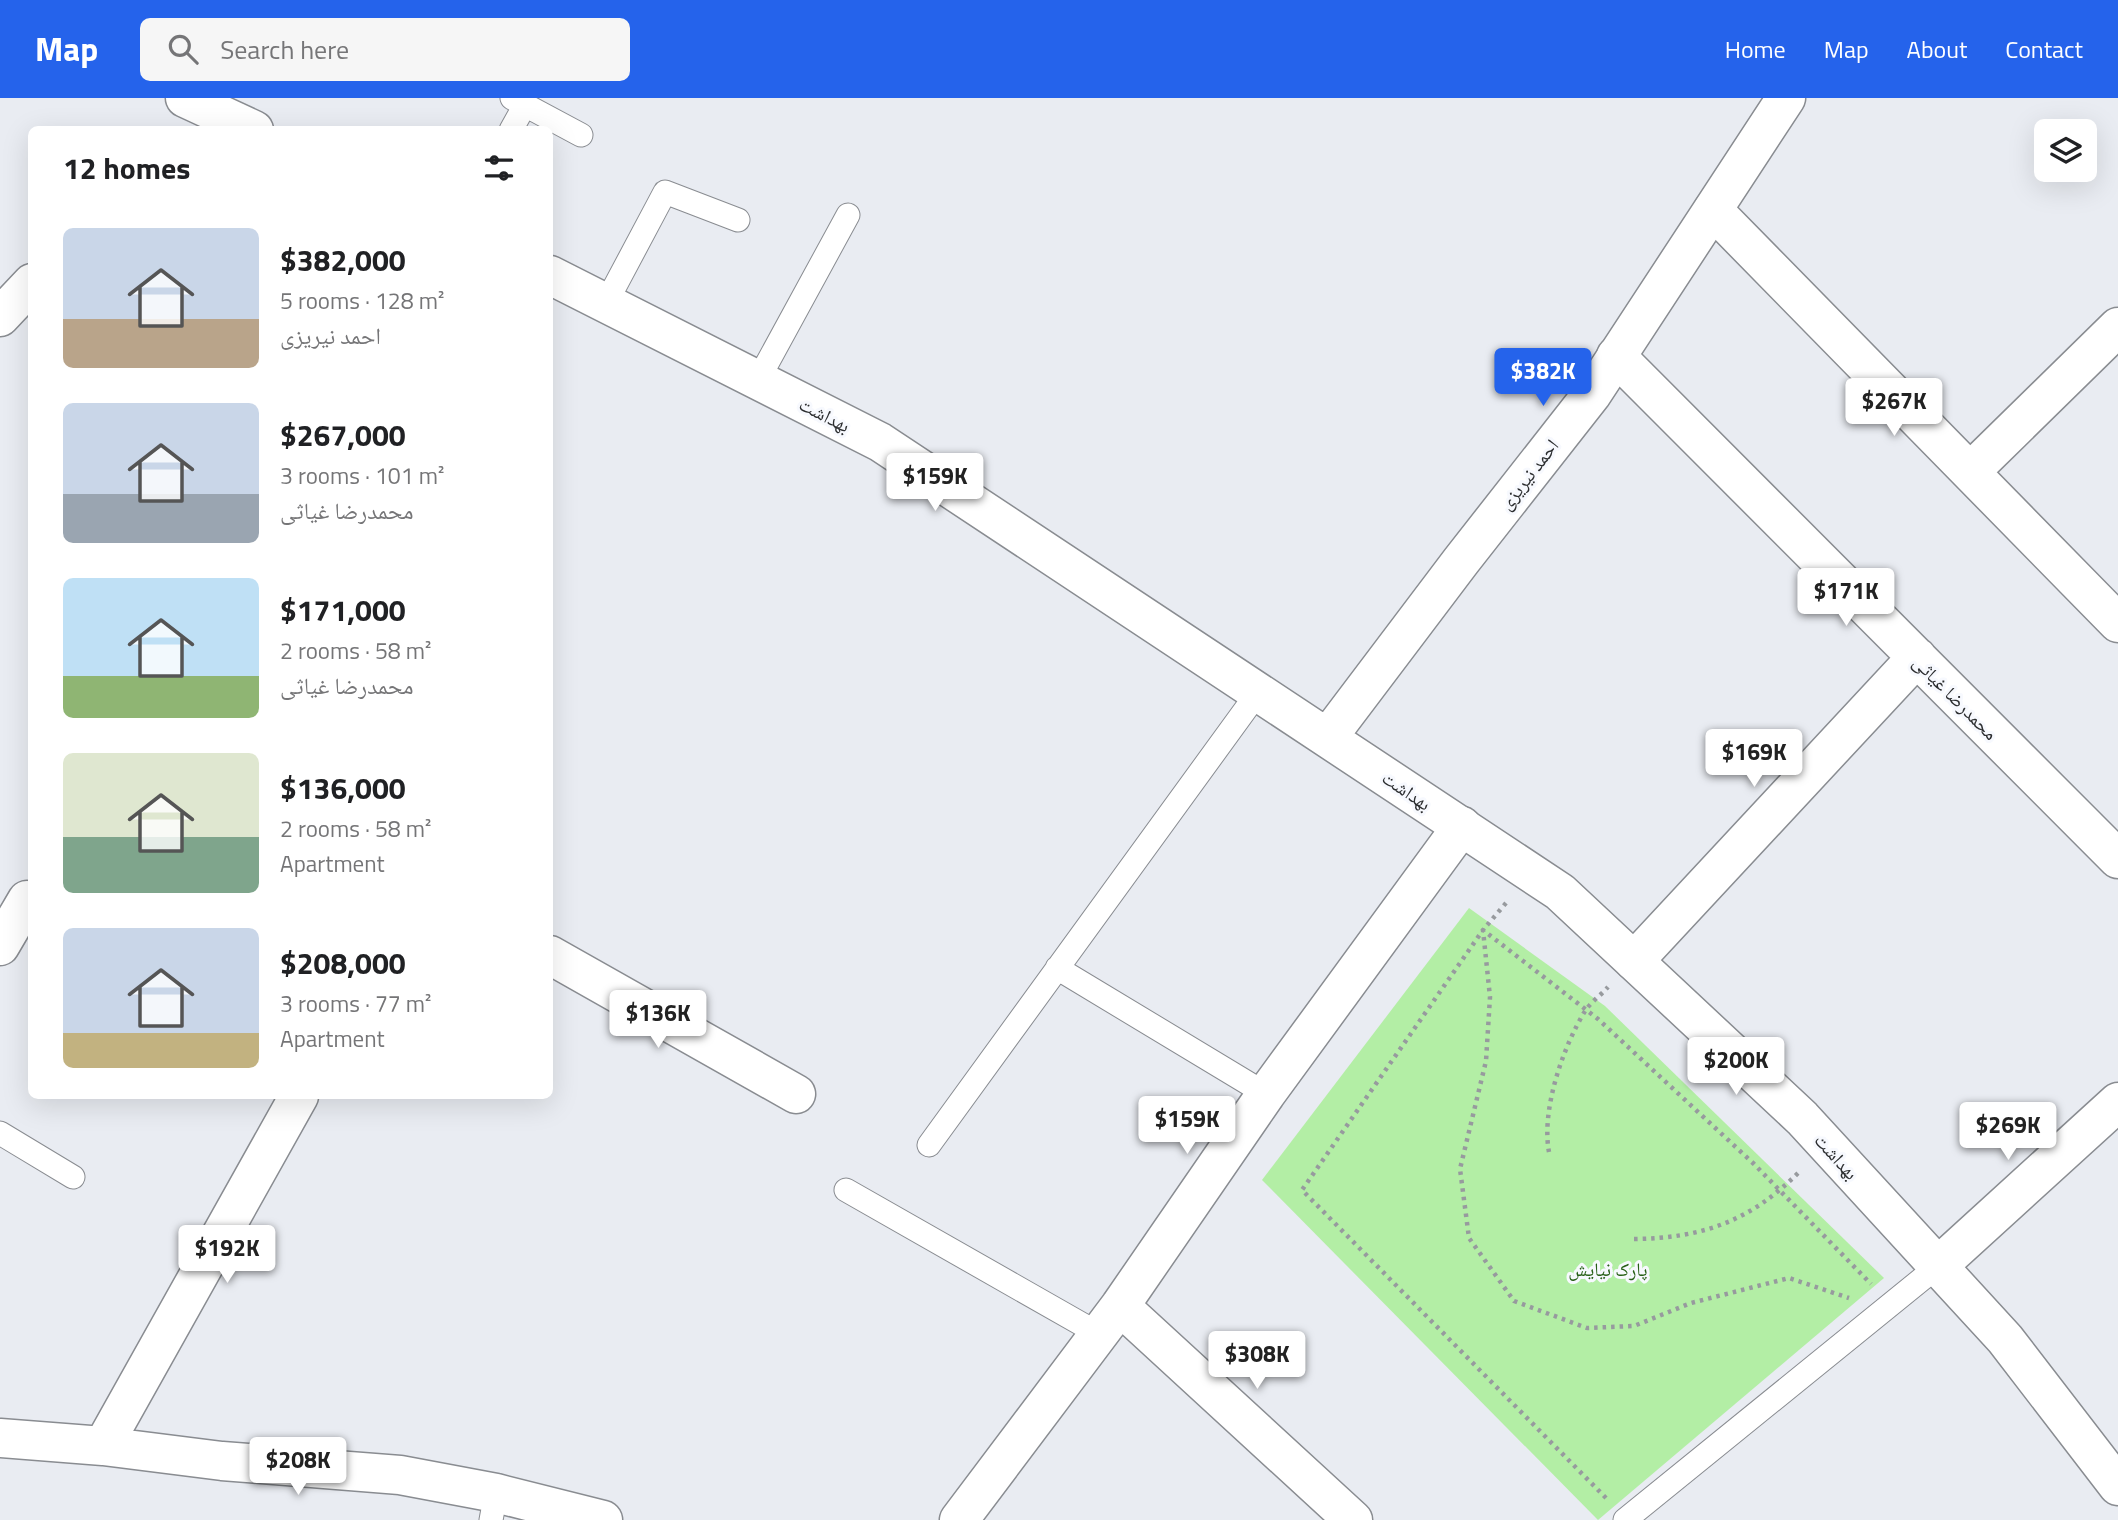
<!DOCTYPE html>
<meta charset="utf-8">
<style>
body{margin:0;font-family:"Titillium Web","Noto Naskh Arabic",sans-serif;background:#f6f6f6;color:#202124;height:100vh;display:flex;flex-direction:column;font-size:26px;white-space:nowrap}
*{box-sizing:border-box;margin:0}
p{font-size:23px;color:#757577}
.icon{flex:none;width:38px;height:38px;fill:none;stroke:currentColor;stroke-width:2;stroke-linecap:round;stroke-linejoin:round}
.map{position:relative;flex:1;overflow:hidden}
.panel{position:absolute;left:28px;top:28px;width:525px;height:973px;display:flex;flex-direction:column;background:#fff;border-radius:10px;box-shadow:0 7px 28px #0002}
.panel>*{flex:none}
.tools{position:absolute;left:2034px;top:21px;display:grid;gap:14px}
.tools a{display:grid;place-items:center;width:63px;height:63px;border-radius:10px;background:#fff;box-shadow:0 7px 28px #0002;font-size:35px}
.price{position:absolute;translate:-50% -60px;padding:0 16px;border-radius:7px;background:#fff;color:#222;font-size:23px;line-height:46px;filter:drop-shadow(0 2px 4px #0008)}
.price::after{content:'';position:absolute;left:50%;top:42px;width:21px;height:16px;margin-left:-10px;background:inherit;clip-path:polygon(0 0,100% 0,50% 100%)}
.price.active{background:#2563eb;color:#fff}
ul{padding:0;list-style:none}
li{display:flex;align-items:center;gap:21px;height:175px;padding:0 35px}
li span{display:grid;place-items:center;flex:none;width:196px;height:140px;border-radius:10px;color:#555}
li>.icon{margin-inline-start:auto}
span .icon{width:84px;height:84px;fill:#fffc;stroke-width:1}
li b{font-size:30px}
h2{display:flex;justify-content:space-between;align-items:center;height:84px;padding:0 35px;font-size:30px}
header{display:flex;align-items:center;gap:42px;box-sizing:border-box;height:98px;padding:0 35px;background:#2563eb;color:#fff}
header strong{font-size:33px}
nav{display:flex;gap:38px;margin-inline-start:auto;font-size:24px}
.search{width:490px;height:63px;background:#f6f6f6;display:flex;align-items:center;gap:18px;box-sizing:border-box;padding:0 24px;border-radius:10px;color:#757577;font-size:26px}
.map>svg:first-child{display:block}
</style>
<header>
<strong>Map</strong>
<div class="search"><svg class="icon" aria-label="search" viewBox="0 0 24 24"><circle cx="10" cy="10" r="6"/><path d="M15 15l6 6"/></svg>Search here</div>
<nav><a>Home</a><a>Map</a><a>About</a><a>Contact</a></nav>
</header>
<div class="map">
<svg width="2118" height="1422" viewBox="0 0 2118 1422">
<rect width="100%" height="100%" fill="#e9ecf2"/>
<path fill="#b3eea5" d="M1469 810 1605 908 1884 1180 1598 1422 1262 1082Z"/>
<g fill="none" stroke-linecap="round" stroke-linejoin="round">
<defs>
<path id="lane" d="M512 0 581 37
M511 32 525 7
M606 205 665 94 738 122
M758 282 848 117
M1057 870 1266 996
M0 1035 73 1079
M929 1047 1259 593
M846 1092 1099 1236
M491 1422 496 1395
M1625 1422 1938 1168"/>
<path id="street" d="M1713 112 2118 525
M1616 258 2118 761
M1970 374 2118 229
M0 848 27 802
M550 857 796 996
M1634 863 1917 559
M1938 1168 2118 1004
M1120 1208 1353 1422
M0 1340 103 1348 222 1363 400 1377 496 1395 603 1422
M103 1348 299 998
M959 1422 1120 1208 1266 996 1462 728"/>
<path id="secondary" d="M185 0 254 32
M550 177 880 344 1560 794 1802 1020 2005 1241 2118 1388
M0 219 32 185
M1328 639 1461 463 1592 296 1786 0"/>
</defs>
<use href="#lane" stroke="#898c91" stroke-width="25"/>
<use href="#street" stroke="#898c91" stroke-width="41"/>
<use href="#secondary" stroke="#898c91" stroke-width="41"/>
<path stroke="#979a9e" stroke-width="4.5" stroke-dasharray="3.5 5" stroke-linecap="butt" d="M1506 805 1483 832 1490 899 1486 963 1460 1071 1469 1140 1514 1203 1587 1230 1634 1228 1691 1205 1789 1180 1849 1200
M1549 1054C1541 1012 1563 949 1585 913 1591 904 1601 897 1608 889
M1634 1141C1703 1140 1751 1123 1800 1073
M1606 1400 1302 1092 1483 832 1598 921 1754 1066 1871 1186"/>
<use href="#lane" stroke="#fff" stroke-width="23"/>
<use href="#street" stroke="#fff" stroke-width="38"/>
<use href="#secondary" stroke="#fff" stroke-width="38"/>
</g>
<g text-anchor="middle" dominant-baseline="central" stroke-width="6" stroke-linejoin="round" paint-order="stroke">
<g font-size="19" fill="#2c2e30" stroke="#f7f9fe">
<text transform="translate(825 316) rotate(27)">بهداشت</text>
<text transform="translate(1528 376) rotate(-52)">احمد نیریزی</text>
<text transform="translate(1956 599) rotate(45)">محمدرضا غیاثی</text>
<text transform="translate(1407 692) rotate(34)">بهداشت</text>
<text transform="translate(1837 1058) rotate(48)">بهداشت</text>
</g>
<g font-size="19" fill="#276016" stroke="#f7f9fe">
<text x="1608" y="1170">پارک نیایش</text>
</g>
</g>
</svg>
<div class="tools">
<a><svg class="icon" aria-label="layers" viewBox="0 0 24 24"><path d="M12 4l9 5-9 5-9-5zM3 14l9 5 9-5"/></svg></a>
</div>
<b class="price active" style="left:1543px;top:310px">$382K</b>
<b class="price" style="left:1894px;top:340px">$267K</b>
<b class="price" style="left:935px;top:415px">$159K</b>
<b class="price" style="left:1846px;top:530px">$171K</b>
<b class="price" style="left:1754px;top:691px">$169K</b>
<b class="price" style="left:658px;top:952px">$136K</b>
<b class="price" style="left:1736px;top:999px">$200K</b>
<b class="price" style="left:1187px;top:1058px">$159K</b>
<b class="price" style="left:2008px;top:1064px">$269K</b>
<b class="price" style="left:227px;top:1187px">$192K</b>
<b class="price" style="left:1257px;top:1293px">$308K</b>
<b class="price" style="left:298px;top:1399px">$208K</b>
<section class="panel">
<h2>12 homes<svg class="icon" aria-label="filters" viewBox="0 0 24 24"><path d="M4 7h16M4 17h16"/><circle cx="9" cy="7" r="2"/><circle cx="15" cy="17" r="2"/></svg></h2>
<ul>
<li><span style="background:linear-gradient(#c9d6e8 65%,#b9a48a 0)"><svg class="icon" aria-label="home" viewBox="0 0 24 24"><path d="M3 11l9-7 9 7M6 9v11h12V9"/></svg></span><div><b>$382,000</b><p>5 rooms · 128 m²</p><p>احمد نیریزی</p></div></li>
<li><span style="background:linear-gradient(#c9d6e8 65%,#9aa5b1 0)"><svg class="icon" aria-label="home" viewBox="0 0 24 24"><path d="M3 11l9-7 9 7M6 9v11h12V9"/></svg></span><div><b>$267,000</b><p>3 rooms · 101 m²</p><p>محمدرضا غیاثی</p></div></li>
<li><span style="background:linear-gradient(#bfe0f5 70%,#8fb573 0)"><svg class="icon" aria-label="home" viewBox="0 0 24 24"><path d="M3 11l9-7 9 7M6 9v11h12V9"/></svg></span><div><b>$171,000</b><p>2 rooms · 58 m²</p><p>محمدرضا غیاثی</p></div></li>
<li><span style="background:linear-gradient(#dfe7d0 60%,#7fa58c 0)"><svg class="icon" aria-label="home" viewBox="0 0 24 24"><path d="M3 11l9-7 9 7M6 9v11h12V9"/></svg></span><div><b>$136,000</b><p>2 rooms · 58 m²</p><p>Apartment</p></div></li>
<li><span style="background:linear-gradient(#c9d6e8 75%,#c2b280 0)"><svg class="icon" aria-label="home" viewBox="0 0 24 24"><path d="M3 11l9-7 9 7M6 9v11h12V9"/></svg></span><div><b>$208,000</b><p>3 rooms · 77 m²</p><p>Apartment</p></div></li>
</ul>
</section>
</div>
